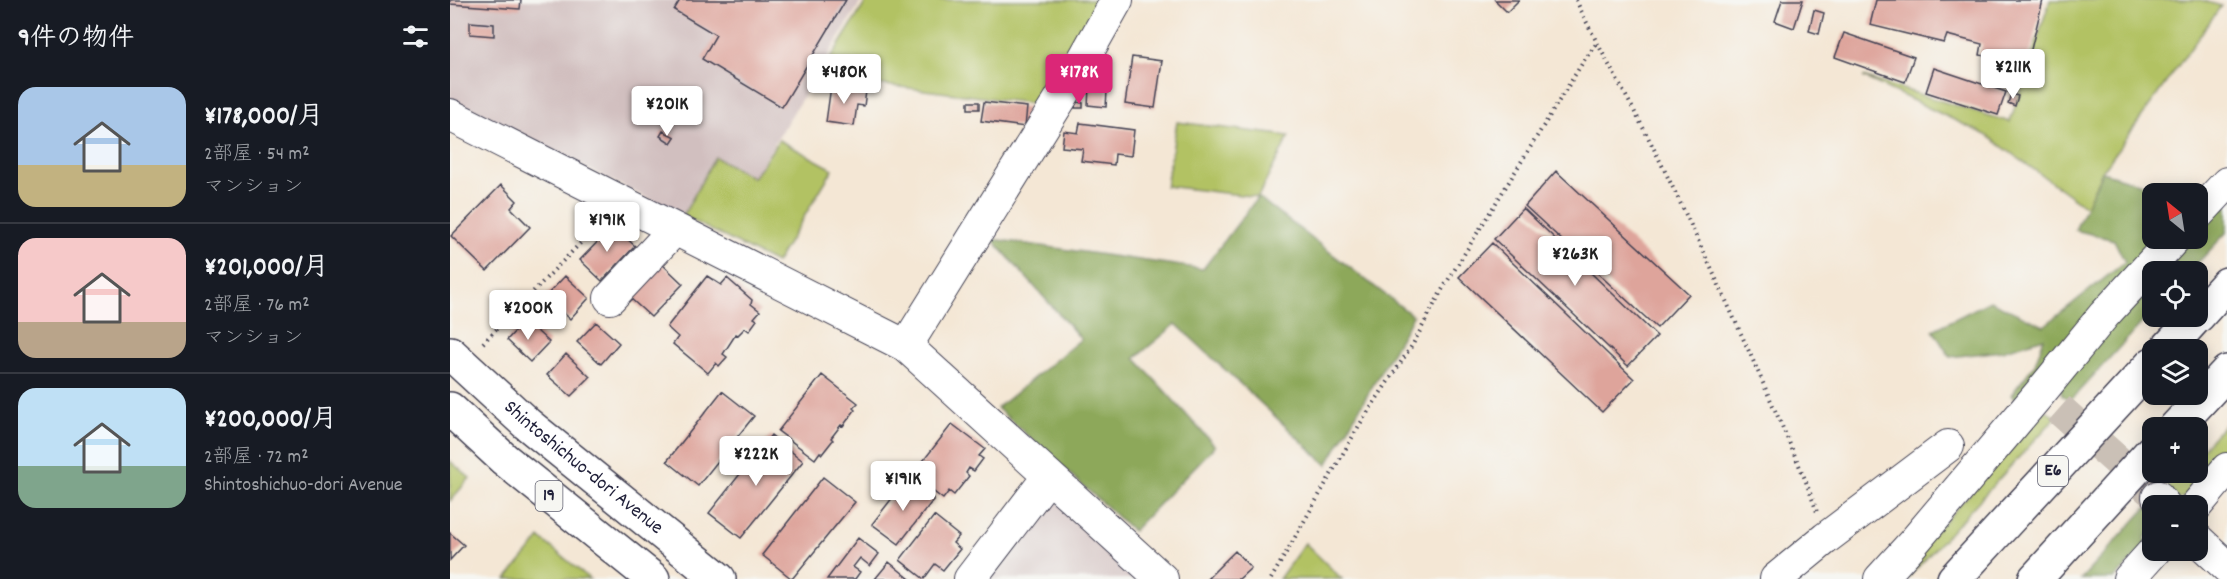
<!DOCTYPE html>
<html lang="ja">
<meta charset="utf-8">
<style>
body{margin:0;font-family:Dekko,"Klee One",sans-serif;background:#242831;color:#f1f3f6;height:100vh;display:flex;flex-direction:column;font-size:22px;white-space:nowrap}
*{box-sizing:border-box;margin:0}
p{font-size:20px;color:#9ea1a6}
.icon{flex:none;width:33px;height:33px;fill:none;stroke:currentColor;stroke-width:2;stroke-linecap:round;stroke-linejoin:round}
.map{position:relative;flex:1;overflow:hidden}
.details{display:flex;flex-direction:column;background:#171b24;width:450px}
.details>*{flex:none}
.needle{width:39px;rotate:330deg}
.tools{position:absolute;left:1692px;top:183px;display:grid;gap:12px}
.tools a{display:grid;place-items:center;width:66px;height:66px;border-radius:12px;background:#171b24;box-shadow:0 3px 15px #0003;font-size:30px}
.price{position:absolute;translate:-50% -51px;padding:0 14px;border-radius:6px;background:#fff;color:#222;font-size:20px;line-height:39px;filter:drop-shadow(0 2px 3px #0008)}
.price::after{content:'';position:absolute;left:50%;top:36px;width:18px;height:14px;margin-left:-9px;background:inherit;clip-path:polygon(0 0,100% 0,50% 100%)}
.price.current{background:#db2777;color:#fff}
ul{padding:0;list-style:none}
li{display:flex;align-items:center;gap:18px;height:150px;padding:0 18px}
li+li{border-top:2px solid #363941}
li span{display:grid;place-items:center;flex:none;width:168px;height:120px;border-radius:18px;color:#555}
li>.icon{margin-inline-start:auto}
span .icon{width:72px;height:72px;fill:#fffc;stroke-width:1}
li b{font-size:26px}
h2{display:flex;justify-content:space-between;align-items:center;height:72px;padding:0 18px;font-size:26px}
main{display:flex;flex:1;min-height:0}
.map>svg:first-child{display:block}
</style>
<main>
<section class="details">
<h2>9件の物件<svg class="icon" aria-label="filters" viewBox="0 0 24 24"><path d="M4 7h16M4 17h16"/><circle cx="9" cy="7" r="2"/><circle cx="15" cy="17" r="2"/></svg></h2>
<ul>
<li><span style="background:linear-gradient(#a9c7e8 65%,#c2b280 0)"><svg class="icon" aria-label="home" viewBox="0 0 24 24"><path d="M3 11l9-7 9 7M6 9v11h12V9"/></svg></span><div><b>¥178,000/月</b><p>2部屋 · 54 m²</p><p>マンション</p></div></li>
<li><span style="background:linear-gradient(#f6c9c9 70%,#b9a48a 0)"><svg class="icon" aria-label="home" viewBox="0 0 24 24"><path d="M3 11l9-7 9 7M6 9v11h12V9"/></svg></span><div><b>¥201,000/月</b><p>2部屋 · 76 m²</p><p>マンション</p></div></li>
<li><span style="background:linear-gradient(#bfe0f5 65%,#7fa58c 0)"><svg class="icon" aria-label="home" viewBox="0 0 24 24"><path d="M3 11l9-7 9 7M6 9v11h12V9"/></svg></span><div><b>¥200,000/月</b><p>2部屋 · 72 m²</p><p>Shintoshichuo-dori Avenue</p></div></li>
</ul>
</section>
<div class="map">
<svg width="1777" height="579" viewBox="0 0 1777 579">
<rect width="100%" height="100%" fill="#f6f6f2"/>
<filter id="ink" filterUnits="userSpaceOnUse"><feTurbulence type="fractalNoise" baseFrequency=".0167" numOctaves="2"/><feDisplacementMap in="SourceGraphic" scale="12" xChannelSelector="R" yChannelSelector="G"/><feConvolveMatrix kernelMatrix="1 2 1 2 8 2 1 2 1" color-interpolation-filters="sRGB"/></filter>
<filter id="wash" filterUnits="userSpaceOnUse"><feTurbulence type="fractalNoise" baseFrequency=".008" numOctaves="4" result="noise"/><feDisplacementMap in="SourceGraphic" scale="24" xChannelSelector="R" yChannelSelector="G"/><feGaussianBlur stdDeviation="1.35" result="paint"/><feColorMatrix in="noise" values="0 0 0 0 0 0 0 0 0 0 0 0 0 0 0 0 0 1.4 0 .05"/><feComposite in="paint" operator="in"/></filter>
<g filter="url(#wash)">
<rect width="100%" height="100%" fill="#f4e7d5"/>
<path fill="#d1bfbf" d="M0 0H412L303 178 233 216 0 100Z
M597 502H613L696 579H537Z"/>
<path fill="#b2c264" stroke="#6a7250" stroke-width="1.5" d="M417 0H656L596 105 369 77Z
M1600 0H1751L1771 6 1652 172 1636 207 1536 135 1413 77 1560 122Z
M727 122 839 136 808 197 716 186Z
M329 140 383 169 326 263 233 216 265 157 303 178Z
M1596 410 1606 417 1457 579H1442Z
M1777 422V452L1738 496 1724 500 1713 491 1730 473 1748 472V454Z
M0 461 20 478 0 501Z
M90 538 140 579H56Z
M855 543 892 579H829Z"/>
<path fill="#8da85a" stroke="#58654a" stroke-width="1.5" d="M1652 172 1692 184 1708 193 1702 194V238L1716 239 1572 406 1561 395 1585 364 1594 338 1552 351 1500 357 1483 330 1540 301 1594 326 1675 262 1664 240 1625 230Z
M1777 195V232L1740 271 1706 272 1736 239 1748 238V226Z
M808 197 963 316 877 465 726 324 685 358 765 446 683 531 547 408 631 339 542 239 753 269Z
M1702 276V312L1620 401 1612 395 1610 387Z
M1697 507 1702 512V531L1695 538 1698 544 1664 579H1631Z"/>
<g id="blocks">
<path fill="#dea49b" d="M0 0H71L70 9 0 4Z
M230 0H396L332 107 252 59 266 35 224 10Z
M1045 0H1069L1057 12Z
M1332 0H1353L1344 28 1325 21Z
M1426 0H1593L1577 66 1530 55 1532 44 1497 35 1494 43 1420 25Z
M1364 10 1374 13 1369 34 1359 31Z
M20 22 44 24V36L20 34Z
M1394 33 1464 57 1455 82 1385 57Z
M682 57 712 61 705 108 675 104Z
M1484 68 1556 92 1548 115 1476 92Z
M381 86 416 91 414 106 407 105 404 126 376 122Z
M639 89 657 91 656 107 638 105Z
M1561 94 1568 96 1565 106 1558 103Z
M518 102H529V109H518Z
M534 102 577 107 575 127 531 121Z
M626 102 633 103V108H625Z
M630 123 684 130 681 156 665 154 664 165 631 161 633 149 612 147 614 131 628 133Z
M213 131 225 137 221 143 210 136Z
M1106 171 1239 294 1207 328 1075 206Z
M51 185 67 201 61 208 80 227 37 271 1 236Z
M1073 208 1207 336 1178 366 1044 239Z
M163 226 185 246 152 281 130 260Z
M1042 243 1184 379 1152 412 1009 277Z
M211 263 233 284 201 317 179 297Z
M115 276 139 298 120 319 96 296Z
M257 276 271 285 277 278 302 300 301 304 310 311 304 318 307 320 299 331 295 328 288 335 286 334 273 354 277 357 269 366 266 363 258 373 223 344 228 337 217 327Z
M75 320 99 342 80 362 57 340Z
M146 322 169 343 151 364 127 342Z
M116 354 140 377 121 396 97 375Z
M372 375 408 403 403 408 405 410 393 426 391 425 381 438 383 440 372 454 370 452 365 459 328 431Z
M272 391 304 416 248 486 217 461Z
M502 424 535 449 529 456 533 459 524 471 519 468 516 473 519 476 504 495 499 491 493 499 462 475Z
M321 435 353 461 291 538 259 513Z
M373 477 405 502 342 579 312 555Z
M457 479 484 499 449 544 422 524Z
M484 516 509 536 503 543 510 549 493 570 485 564 474 579 450 560Z
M0 533 14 545 0 560Z
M408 538 429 554 420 566 410 558 403 567 410 572 405 579H377Z
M785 551 801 568 789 579H757Z
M439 562 460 579H425Z"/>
</g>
</g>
<g filter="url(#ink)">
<use href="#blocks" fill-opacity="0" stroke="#424052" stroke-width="1.5"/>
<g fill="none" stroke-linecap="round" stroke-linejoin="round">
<path stroke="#cac0b6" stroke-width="32" stroke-dasharray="32 16" stroke-linecap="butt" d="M1609 409 1708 497"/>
<defs>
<path id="minor" d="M0 115 456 346 619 85 667 0
M1748 214 1777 183
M160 298 225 229
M456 346 712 579
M1708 497 1715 506
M1746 506 1777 469
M1748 540 1777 567
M520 579 599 476
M1326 579 1376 538 1498 446
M1430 579 1463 543 1590 393 1654 315 1725 238
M1679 579 1705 550"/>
<g id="major">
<path id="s1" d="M0 353 76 423 269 579"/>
<path d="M0 409 54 459 203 579"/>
</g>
<path id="highway" d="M1748 316 1777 284
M1716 350 1747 316
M1725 428 1777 372
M1504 579 1702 364
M1585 579 1702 451"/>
</defs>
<use href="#minor" stroke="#424052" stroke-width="34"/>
<use href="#major" stroke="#424052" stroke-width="36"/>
<use href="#highway" stroke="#424052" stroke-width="36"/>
<path stroke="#424052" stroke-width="4" stroke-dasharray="1.5 4.5" stroke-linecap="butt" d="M1126 0C1151 54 1182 104 1208 157 1260 263 1308 370 1355 479L1367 512
M33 343 151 222
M821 579 910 424 963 344 992 290 1133 62 1146 44"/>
<use href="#minor" stroke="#fff" stroke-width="32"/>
<use href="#major" stroke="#fff" stroke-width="33"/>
<use href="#highway" stroke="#fff" stroke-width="33"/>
</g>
</g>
<g text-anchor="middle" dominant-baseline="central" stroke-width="4.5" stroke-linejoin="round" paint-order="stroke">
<g fill="#f6f6f2" stroke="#626272" stroke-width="1.5">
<rect x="1588" y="456" width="30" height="30" rx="4.5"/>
<rect x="85.5" y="481" width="27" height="30" rx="4.5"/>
</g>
<g font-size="18" font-weight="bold" fill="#22223b">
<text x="1603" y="471">E6</text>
<text x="99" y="496">19</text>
</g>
<g font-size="20" fill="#22223b" stroke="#f6f6f2">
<text stroke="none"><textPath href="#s1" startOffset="176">Shintoshichuo-dori Avenue</textPath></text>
</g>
</g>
</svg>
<div class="tools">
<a><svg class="needle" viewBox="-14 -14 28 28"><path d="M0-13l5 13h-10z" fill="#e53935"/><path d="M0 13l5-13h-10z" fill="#9ea1a6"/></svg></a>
<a><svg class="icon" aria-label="locate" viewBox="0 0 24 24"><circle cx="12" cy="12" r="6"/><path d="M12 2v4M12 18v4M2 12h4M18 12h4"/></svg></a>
<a><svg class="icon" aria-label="layers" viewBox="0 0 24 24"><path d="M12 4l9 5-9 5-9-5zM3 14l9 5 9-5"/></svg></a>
<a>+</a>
<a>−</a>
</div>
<b class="price" style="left:1563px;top:100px">¥211K</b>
<b class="price" style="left:394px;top:105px">¥480K</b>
<b class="price current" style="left:629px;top:105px">¥178K</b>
<b class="price" style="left:217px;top:137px">¥201K</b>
<b class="price" style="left:157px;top:253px">¥191K</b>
<b class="price" style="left:1125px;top:287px">¥263K</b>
<b class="price" style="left:78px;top:341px">¥200K</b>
<b class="price" style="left:306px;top:487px">¥222K</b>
<b class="price" style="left:453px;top:512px">¥191K</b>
</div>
</main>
